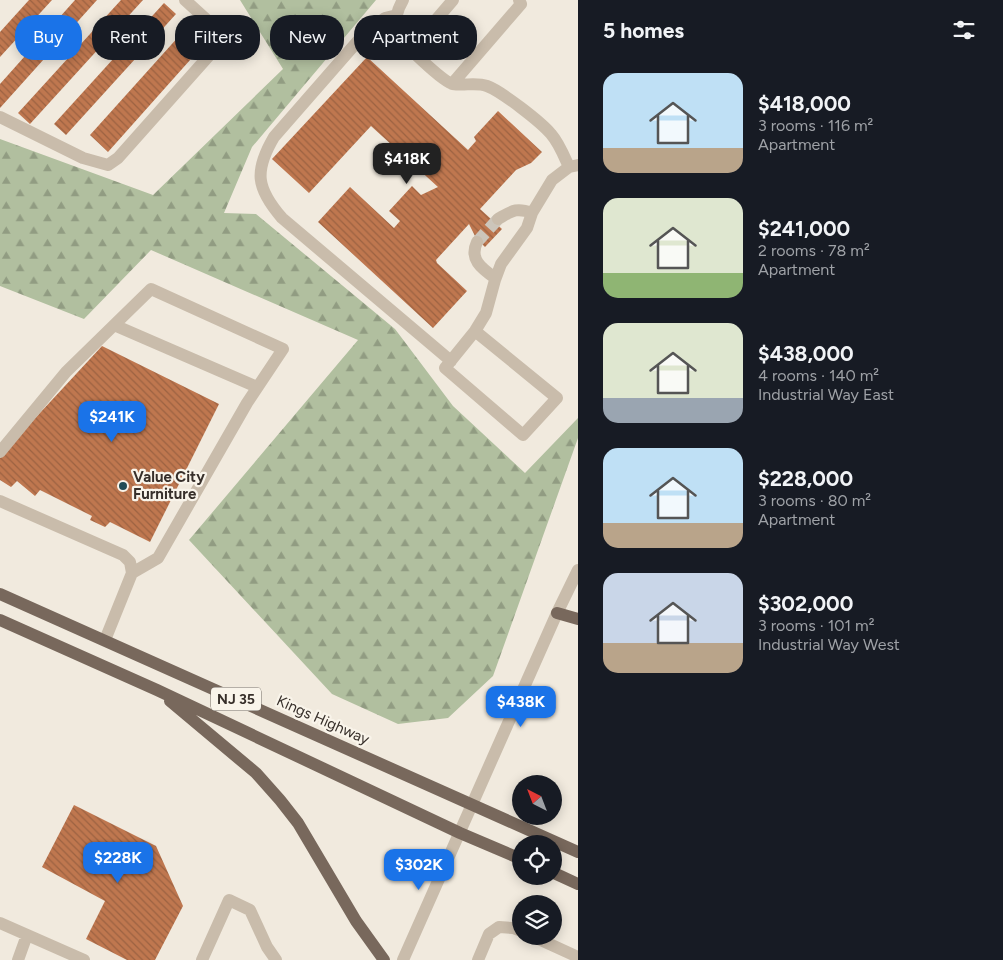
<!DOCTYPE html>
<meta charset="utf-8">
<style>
body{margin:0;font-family:Figtree,sans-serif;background:#242831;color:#f1f3f6;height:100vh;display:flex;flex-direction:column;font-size:19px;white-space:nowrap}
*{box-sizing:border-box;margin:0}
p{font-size:16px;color:#9ea1a6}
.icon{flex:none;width:28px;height:28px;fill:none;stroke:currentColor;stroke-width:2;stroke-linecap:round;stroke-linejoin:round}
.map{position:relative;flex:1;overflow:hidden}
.drawer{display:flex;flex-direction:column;background:#171b24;width:425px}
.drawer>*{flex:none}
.top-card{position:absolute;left:15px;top:15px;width:475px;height:45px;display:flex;gap:10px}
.needle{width:32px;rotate:318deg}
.fabs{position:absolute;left:512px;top:775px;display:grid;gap:10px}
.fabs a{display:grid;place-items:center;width:50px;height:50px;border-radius:50%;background:#171b24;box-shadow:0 2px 12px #0003;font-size:25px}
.price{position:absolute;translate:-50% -42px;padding:0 11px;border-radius:10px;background:#1a73e8;color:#fff;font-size:16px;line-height:32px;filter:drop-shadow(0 1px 2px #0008)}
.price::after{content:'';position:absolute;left:50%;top:30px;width:15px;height:11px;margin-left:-8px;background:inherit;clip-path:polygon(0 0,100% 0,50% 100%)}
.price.active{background:#222;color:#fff}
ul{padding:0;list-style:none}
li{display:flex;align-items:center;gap:15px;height:125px;padding:0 25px}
li span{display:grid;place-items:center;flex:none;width:140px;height:100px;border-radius:15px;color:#555}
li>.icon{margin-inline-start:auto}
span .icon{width:60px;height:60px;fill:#fffc;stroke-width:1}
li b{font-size:21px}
h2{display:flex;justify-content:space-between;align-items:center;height:60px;padding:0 25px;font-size:21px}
.chip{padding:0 18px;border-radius:20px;background:#171b24;box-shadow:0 2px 12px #0003;font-size:18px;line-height:45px}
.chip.active{background:#1a73e8;color:#fff}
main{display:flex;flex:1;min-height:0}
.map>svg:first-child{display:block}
</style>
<main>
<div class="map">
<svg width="578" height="960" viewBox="0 0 578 960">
<defs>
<pattern id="forest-firs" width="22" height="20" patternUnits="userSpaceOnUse" patternTransform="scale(1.25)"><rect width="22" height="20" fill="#b1bf9f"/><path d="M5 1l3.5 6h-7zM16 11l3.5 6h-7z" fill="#919c82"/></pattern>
<pattern id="building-back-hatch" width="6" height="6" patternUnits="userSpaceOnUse" patternTransform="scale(1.25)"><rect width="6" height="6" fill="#bf774f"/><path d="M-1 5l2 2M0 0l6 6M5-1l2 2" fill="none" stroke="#9c6242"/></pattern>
</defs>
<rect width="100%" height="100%" fill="#f1eade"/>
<path fill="url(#forest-firs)" d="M240 0H376L252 147 224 213 256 214 395 329 453 406 525 473 578 418V438L493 676 448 718 398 724 332 694 189 540 358 340 151 250 84 319 0 286V139L153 195 283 69Z"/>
<path fill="url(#building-back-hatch)" d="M29 0H52L0 57V32Z
M75 0H97L0 108V84Z
M121 0H143L30 124 18 113Z
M164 3 176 14 66 135 54 124Z
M189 25 207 41 108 152 90 135Z
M367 57 468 150 476 141 474 137 498 111 542 152 531 163 516 170 480 209 502 229 485 247 476 238 469 224 436 260 437 263 467 291 433 328 318 222 350 187 394 228 400 221 389 211 412 186 421 195 438 187 371 126 309 193 272 159Z
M102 346 219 404 150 542 110 522 105 527 90 520 92 516 40 490 35 496 17 481 11 487 0 480V456Z
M74 805 156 846 183 906 155 960H127L86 939 105 901 42 867Z"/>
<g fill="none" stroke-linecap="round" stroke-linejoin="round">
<path stroke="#ccc5ba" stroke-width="12" stroke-dasharray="12 6" stroke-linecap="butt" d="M477 242 498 219"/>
<path stroke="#c9bcab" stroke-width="12" d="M403 0C398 8 393 23 397 33 401 42 443 82 453 84 464 86 476 82 487 86 501 91 541 122 551 134 559 143 564 156 569 167
M397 15 385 18 364 34 274 137C254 171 256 188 282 218L451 361
M411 49 453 0
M452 84 521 4 519 0
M0 117 83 158 108 165 118 158 214 50 219 31 185 0
M498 219C512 211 516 207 532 213
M477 242C469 259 481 268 495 278
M114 325 257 387
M475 331 557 398 523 435 445 368 475 331 486 313 495 280 501 264 527 228 532 213 552 180 569 167 578 165
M0 452 66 372 151 289 283 349 247 403 158 558 132 573
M0 501 123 555 130 562 132 573 105 640
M0 923 84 960
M532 936 578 957
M18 960 27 935
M202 960 229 900 250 910 267 947 276 960
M403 960 557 613 578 570
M478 960 489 934 499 927 513 928 521 931"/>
<path stroke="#78685c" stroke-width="12" d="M0 594 578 852
M557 613 578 619
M0 620 157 690 460 833 521 859
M170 701 256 773 280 800 298 823 356 921 384 960
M554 873 578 884"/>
</g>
<circle fill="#214c56" stroke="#f9f4ea" stroke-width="2" cx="123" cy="486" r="5"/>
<g text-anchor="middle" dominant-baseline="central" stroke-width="4.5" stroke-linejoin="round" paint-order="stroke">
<rect fill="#f9f4ea" stroke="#716a64" stroke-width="1" x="211" y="687.5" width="50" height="23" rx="4"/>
<g font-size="14" font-weight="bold" fill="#372f2a">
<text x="236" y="699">NJ 35</text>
</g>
<g font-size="15" font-weight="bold" fill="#372f2a" stroke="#f9f4ea" text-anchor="start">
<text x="133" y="477">Value City<tspan x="133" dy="17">Furniture</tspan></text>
</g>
<g font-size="15" fill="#372f2a" stroke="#f9f4ea">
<text transform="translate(323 720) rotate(24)">Kings Highway</text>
</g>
</g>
</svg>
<div class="fabs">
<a><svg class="needle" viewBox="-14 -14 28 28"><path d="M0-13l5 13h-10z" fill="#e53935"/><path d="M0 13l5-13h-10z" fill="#9ea1a6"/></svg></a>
<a><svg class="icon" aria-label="locate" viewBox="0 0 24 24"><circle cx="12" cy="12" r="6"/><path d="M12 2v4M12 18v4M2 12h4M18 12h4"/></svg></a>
<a><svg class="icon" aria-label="layers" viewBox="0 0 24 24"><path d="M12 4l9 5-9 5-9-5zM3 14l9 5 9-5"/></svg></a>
</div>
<b class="price active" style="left:407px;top:185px">$418K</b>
<b class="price" style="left:112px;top:443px">$241K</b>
<b class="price" style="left:521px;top:728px">$438K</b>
<b class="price" style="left:118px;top:884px">$228K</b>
<b class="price" style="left:419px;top:891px">$302K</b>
<div class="top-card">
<a class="chip active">Buy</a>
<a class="chip">Rent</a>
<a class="chip">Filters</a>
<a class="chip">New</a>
<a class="chip">Apartment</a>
</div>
</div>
<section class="drawer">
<h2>5 homes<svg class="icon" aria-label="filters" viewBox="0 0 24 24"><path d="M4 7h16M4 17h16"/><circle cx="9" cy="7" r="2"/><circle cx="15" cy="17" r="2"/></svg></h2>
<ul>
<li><span style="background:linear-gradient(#bfe0f5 75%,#b9a48a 0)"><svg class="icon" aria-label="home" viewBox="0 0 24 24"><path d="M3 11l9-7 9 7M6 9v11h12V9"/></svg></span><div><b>$418,000</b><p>3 rooms · 116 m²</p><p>Apartment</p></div></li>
<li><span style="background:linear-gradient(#dfe7d0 75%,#8fb573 0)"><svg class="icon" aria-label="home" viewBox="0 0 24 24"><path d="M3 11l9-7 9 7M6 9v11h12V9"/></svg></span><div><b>$241,000</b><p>2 rooms · 78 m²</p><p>Apartment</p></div></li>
<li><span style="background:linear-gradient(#dfe7d0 75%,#9aa5b1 0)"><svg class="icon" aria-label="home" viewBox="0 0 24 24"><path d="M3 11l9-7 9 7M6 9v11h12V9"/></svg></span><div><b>$438,000</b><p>4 rooms · 140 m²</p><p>Industrial Way East</p></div></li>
<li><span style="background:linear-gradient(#bfe0f5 75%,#b9a48a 0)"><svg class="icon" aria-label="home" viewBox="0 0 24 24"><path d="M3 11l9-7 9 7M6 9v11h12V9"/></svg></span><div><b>$228,000</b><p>3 rooms · 80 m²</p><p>Apartment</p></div></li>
<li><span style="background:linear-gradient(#c9d6e8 70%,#b9a48a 0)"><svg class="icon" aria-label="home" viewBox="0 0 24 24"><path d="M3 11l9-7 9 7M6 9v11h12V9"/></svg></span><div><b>$302,000</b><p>3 rooms · 101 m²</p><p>Industrial Way West</p></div></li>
</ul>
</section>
</main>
